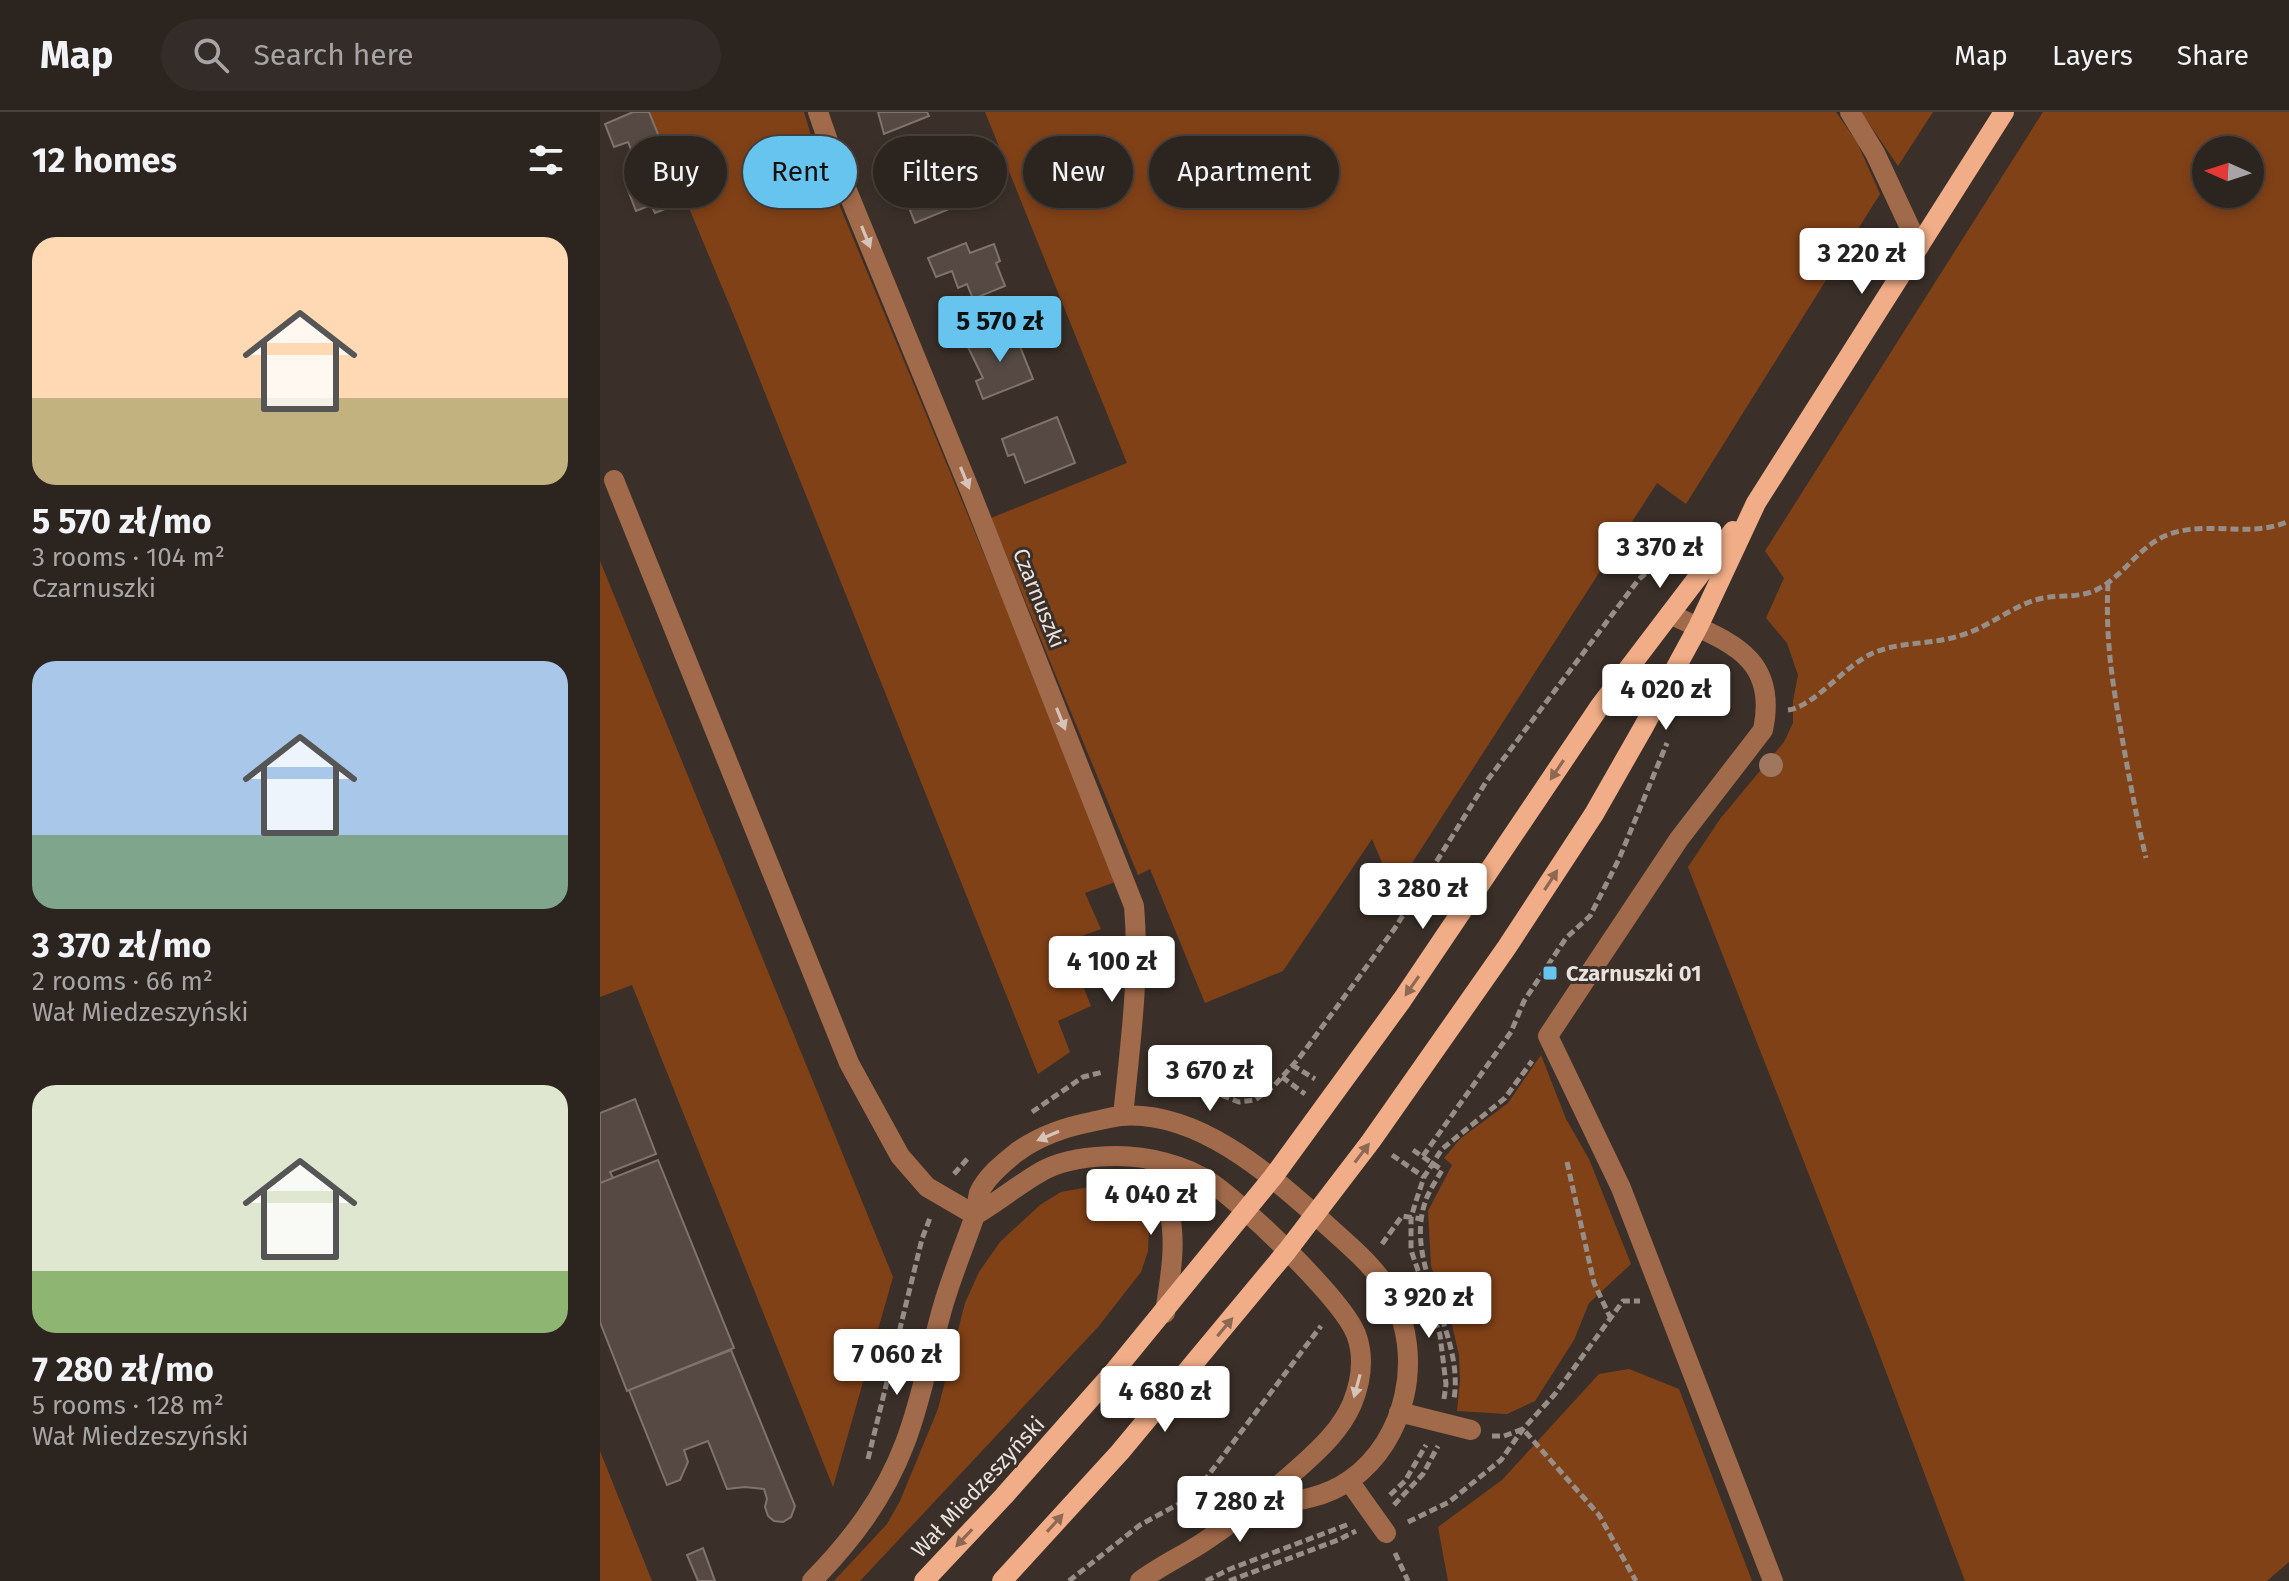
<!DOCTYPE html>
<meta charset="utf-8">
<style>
body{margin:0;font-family:"Fira Sans",sans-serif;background:#342c28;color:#f1f3f6;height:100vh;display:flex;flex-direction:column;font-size:30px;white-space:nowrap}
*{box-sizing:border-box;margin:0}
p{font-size:26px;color:#a6a4a4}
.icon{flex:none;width:44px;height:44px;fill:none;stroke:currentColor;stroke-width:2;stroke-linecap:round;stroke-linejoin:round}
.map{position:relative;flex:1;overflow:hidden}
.panel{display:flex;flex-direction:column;background:#2c241f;width:600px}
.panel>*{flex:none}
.hud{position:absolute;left:24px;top:24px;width:760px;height:72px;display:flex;gap:16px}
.needle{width:52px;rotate:273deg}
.controls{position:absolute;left:1592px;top:24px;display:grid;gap:16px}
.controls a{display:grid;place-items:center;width:72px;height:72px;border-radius:50%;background:#2c241f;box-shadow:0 4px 12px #0003,0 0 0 2px #48413d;font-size:40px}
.price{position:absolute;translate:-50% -68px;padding:0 18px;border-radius:8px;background:#fff;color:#222;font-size:26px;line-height:52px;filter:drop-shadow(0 2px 4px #0008)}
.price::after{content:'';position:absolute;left:50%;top:48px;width:24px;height:18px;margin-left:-12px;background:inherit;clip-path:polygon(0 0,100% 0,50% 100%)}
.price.current{background:#67c4ef;color:#111}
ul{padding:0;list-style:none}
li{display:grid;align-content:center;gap:16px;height:424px;padding:0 32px}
li span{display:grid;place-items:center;height:248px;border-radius:24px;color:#555}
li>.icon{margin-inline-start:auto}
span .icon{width:144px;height:144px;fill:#fffc;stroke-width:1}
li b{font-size:34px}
h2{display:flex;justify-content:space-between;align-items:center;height:96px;padding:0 32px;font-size:34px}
.chip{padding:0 28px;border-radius:36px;background:#2c241f;box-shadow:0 4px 12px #0003,0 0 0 2px #48413d;font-size:28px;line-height:72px}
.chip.current{background:#67c4ef;color:#111}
header{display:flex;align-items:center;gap:48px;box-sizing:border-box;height:112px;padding:0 40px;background:#2c241f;border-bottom:2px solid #48413d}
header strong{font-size:38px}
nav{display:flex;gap:44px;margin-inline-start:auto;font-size:28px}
.search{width:560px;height:72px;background:#342c28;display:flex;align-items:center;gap:20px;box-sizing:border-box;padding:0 28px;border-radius:44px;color:#a6a4a4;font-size:30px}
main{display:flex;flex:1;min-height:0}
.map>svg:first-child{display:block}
</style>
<header>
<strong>Map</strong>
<div class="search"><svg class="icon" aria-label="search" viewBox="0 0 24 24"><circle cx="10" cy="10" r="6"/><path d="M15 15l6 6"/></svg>Search here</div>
<nav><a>Map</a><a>Layers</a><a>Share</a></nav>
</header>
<main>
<section class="panel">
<h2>12 homes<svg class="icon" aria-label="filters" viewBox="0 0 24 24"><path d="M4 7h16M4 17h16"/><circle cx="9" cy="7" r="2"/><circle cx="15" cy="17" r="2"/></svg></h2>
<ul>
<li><span style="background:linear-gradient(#ffd9b3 65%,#c2b280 0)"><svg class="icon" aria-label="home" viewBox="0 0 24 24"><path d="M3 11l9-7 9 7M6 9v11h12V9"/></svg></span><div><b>5 570 zł/mo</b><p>3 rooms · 104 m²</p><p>Czarnuszki</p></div></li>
<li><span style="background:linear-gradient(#a9c7e8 70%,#7fa58c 0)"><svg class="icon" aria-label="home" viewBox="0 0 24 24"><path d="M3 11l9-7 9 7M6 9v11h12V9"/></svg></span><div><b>3 370 zł/mo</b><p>2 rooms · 66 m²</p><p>Wał Miedzeszyński</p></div></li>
<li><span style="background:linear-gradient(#dfe7d0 75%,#8fb573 0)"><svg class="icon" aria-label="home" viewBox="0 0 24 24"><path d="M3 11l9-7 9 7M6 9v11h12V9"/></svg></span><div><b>7 280 zł/mo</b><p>5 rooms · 128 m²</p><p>Wał Miedzeszyński</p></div></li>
</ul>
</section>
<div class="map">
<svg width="1689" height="1469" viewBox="0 0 1689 1469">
<rect width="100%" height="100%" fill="#3b3029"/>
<path fill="#814117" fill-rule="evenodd" d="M49 0H204L212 27 403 488 515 770 485 781 501 817 457 833 468 875 483 874 491 894 458 909 470 940 438 962 137 211Z
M385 0H1236L1257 30 1280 82 1086 392 1057 371 794 779 772 727 683 859 605 891 550 757 538 763 391 406 527 351Z
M1261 0H1333L1298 54Z
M1443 0H1689V1450L1667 1469H1365L1274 1228 1088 755 1120 707 1184 630 1193 611V589L1198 563 1187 531 1166 506 1184 466 1165 439ZM1606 38H1650V82H1606Z
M0 449 293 1165 233 1375 32 873 0 885Z
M941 943 966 1007 989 1047 1031 1152 989 1191 974 1228 935 1289 907 1302 857 1299 860 1269 859 1243 852 1213 831 1154 828 1099 852 1053 844 1046 860 1027 908 991Z
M489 1075 514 1078 538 1091 549 1117 548 1139 541 1160 498 1215 260 1469H234L287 1412 300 1389 338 1297 365 1191 379 1160 400 1130 440 1093 461 1080Z
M1029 1257 1079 1277 1152 1469H848L838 1415 902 1368 999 1262Z
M0 1339 52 1469H0Z"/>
<path fill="#564943" stroke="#80736b" stroke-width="2" d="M33 0H49L85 89 55 101 51 93 36 99 26 73 43 66 28 30 14 35 5 12Z
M278 0H327L329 4 284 22Z
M344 42 364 91 315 111 308 93 314 91 299 60Z
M366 131 370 141 394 132 400 149 396 151 405 174 373 187 367 172 358 176 352 159 336 165 328 146Z
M413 217 433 267 383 287 376 269 383 266 368 235Z
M457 305 475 351 425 371 414 342 408 344 402 327Z
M35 987 56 1042 10 1060 13 1066 0 1071V1001Z
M58 1048 134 1236 27 1279 0 1210V1071Z
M131 1238 195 1394 191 1405 183 1410 174 1409 168 1404 165 1395 167 1387 164 1377 145 1375 127 1377 108 1329 84 1338 88 1350 80 1368 67 1373 29 1278Z
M103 1436 115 1469H98L87 1443Z"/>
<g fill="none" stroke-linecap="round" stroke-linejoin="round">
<path stroke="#978e88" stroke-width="5" stroke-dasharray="8 4" stroke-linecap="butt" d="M1508 471C1505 529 1513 574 1523 631 1530 670 1537 708 1546 746
M1188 598C1214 595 1245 553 1273 541 1301 529 1333 533 1362 523 1389 515 1412 494 1439 487 1458 482 1480 487 1498 477 1525 463 1540 432 1570 422 1610 408 1650 427 1689 409
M692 953 715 967
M553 963 583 968 639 990 655 988 673 975 700 945 795 816 886 670 1039 467 1056 453 1088 435
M682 965 705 982
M432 1000 483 965 503 960
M813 1038 842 1058C837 1067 831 1076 827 1085 800 1152 865 1217 854 1287
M792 1043 824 1065
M823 1044 911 920 924 889 966 826 990 804 1019 747 1067 631
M967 1050 994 1171 1010 1205
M354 1062 369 1045
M782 1132 802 1104 822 1107
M844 1287 846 1272 840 1223 811 1138V1106L815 1092 824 1065 842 1037 905 986 932 949
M892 1324H904L923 1317 999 1403 1036 1469
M268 1347 322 1127 330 1106
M790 1383 805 1369 826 1333
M794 1393 823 1362 838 1334
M808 1410 849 1390 901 1348 923 1317 955 1282 1023 1189H1040
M795 1441 808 1469
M469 1469 540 1413 588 1387 598 1377 721 1214
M606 1469 630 1457 749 1412
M629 1469 738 1428 756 1419"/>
<path stroke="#a16a4a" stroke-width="20" d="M218 0 235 49 371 381 534 794C540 864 530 934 523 1004
M1250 0 1275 41 1319 135
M14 368 249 951 300 1044 327 1075 375 1103
M1070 502C1125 529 1179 542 1163 618L1079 727 948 924 1021 1076 1173 1469
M553 1048C558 1064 565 1081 569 1098 577 1132 570 1166 565 1201
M375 1103C398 1090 424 1068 446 1057 467 1047 495 1044 517 1044 547 1044 585 1053 610 1070 643 1092 742 1187 756 1222 765 1246 761 1270 752 1292 741 1317 722 1335 702 1353 670 1382 638 1407 602 1431 582 1444 560 1454 540 1469
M799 1300 871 1318
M749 1369 786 1421
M212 1469C252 1428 284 1386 305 1331 322 1287 330 1239 343 1194 352 1163 364 1135 374 1106 377 1098 377 1089 379 1081 386 1065 403 1051 417 1040 438 1025 465 1015 491 1010 501 1008 511 1005 521 1004 597 998 668 1061 720 1107 746 1131 775 1153 792 1184 824 1244 807 1328 750 1368 722 1388 688 1390 655 1395"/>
<path stroke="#f1ad87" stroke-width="20" d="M324 1469 404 1384 512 1262 673 1065 802 888 1000 594 1133 419
M402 1469 520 1340 687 1139 771 1029 907 835 994 702 1043 616 1098 515 1156 391 1404 0"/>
</g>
<circle fill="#a0765e" cx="1171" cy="653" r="12"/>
<defs><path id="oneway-solid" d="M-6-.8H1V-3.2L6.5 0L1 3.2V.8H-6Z" transform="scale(2)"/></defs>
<g fill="#d7c4b9">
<use href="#oneway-solid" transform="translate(266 125) rotate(68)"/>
<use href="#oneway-solid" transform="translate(365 366) rotate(68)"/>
<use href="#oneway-solid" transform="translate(461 607) rotate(68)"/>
<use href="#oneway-solid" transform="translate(448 1024) rotate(157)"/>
<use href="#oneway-solid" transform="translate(757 1274) rotate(105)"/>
</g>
<g fill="#8d6853">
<use href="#oneway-solid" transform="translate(957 658) rotate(124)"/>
<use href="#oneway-solid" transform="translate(951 768) rotate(-57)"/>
<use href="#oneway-solid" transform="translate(812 874) rotate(125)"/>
<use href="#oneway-solid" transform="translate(762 1041) rotate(-53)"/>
<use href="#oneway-solid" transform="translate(625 1215) rotate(-50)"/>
<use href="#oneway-solid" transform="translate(455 1411) rotate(-48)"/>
<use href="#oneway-solid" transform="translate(364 1426) rotate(133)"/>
</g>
<rect fill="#67c4ef" stroke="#3b3029" stroke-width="3" x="942" y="853" width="16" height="16" rx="4"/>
<g text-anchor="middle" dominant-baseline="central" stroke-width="6" stroke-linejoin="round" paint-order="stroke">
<g font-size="22" fill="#e9e2de" stroke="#3b3029">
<text transform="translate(439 486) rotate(68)">Czarnuszki</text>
<text transform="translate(378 1375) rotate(-47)">Wał Miedzeszyński</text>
</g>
<g font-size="22" font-weight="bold" fill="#e9e2de" stroke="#3b3029" text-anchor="start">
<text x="966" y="861">Czarnuszki 01</text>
</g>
</g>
</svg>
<div class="controls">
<a><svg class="needle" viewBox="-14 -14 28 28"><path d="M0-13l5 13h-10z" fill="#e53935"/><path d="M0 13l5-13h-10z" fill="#a6a4a4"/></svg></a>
</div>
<b class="price" style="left:1262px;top:184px">3 220 zł</b>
<b class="price current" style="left:400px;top:252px">5 570 zł</b>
<b class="price" style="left:1060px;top:478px">3 370 zł</b>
<b class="price" style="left:1066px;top:620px">4 020 zł</b>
<b class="price" style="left:823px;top:819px">3 280 zł</b>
<b class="price" style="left:512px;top:892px">4 100 zł</b>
<b class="price" style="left:610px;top:1001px">3 670 zł</b>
<b class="price" style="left:551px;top:1125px">4 040 zł</b>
<b class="price" style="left:829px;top:1228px">3 920 zł</b>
<b class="price" style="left:297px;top:1285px">7 060 zł</b>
<b class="price" style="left:565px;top:1322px">4 680 zł</b>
<b class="price" style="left:640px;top:1432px">7 280 zł</b>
<div class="hud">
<a class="chip">Buy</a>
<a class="chip current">Rent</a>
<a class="chip">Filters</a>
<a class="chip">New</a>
<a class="chip">Apartment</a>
</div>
</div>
</main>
